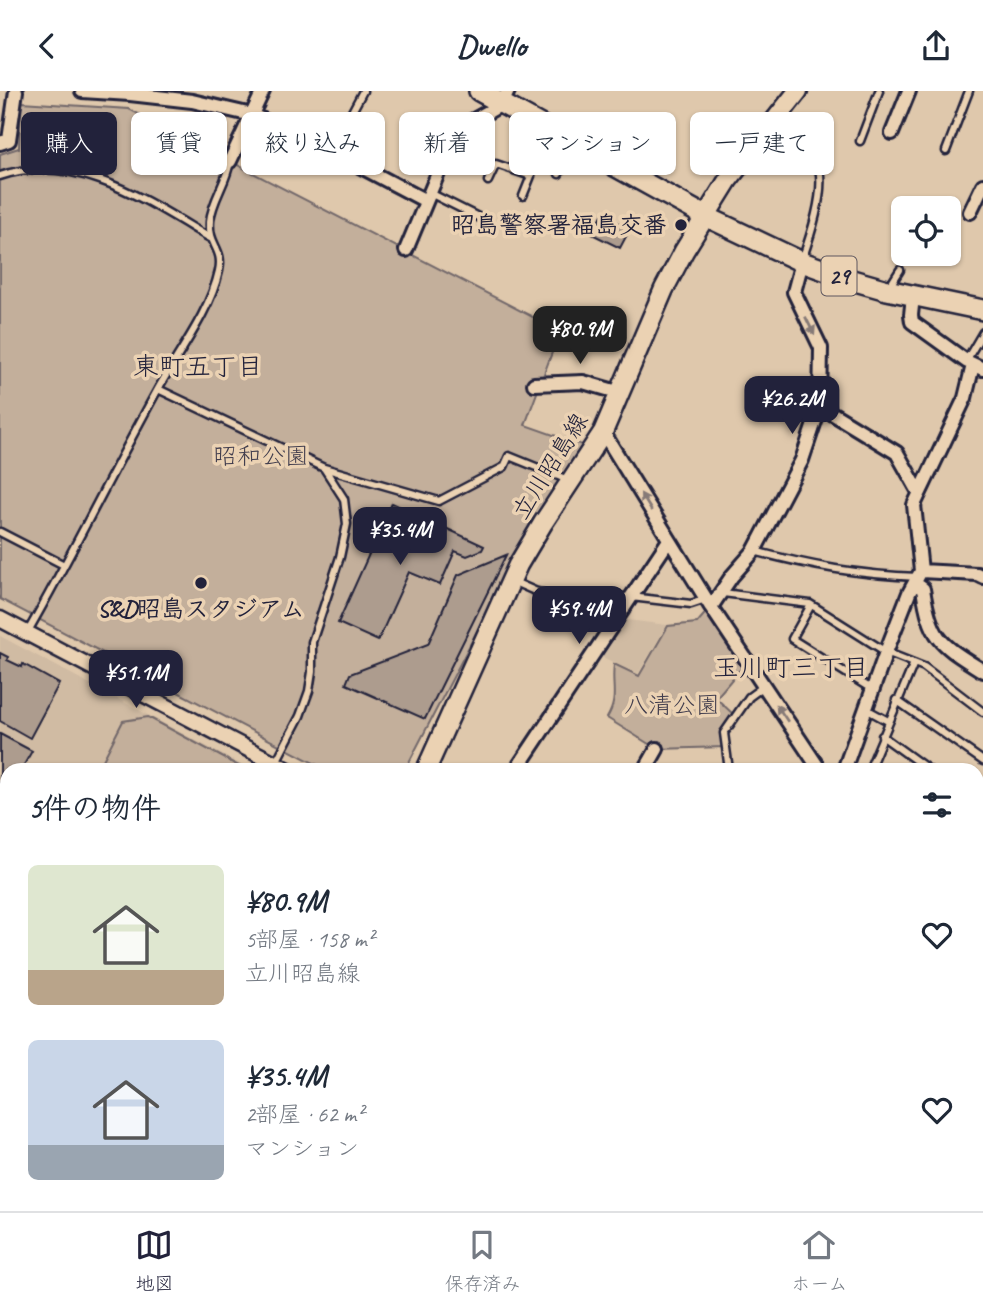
<!DOCTYPE html>
<html lang="ja">
<meta charset="utf-8">
<style>
body{margin:0;font-family:Caveat,"Klee One",sans-serif;background:#f6f6f7;color:#1f2937;height:100vh;display:flex;flex-direction:column;font-size:26px;white-space:nowrap}
*{box-sizing:border-box;margin:0}
p{font-size:23px;color:#747a83}
.icon{flex:none;width:38px;height:38px;fill:none;stroke:currentColor;stroke-width:2;stroke-linecap:round;stroke-linejoin:round}
.map{position:relative;flex:1;overflow:hidden}
.sheet{position:absolute;left:0px;top:672px;width:984px;height:448px;display:flex;flex-direction:column;background:#fff;border-radius:21px 21px 0 0;box-shadow:0 2px 5px #0004}
.sheet>*{flex:none}
.top-card{position:absolute;left:21px;top:21px;width:942px;height:63px;display:flex;gap:14px}
.buttons{position:absolute;left:891px;top:105px;display:grid;gap:14px}
.buttons a{display:grid;place-items:center;width:70px;height:70px;border-radius:10px;background:#fff;box-shadow:0 2px 5px #0004;font-size:35px}
.price{position:absolute;translate:-50% -60px;padding:0 16px;border-radius:14px;background:#22223b;color:#fff;font-size:23px;line-height:46px;filter:drop-shadow(0 2px 4px #0008)}
.price::after{content:'';position:absolute;left:50%;top:42px;width:21px;height:16px;margin-left:-10px;background:inherit;clip-path:polygon(0 0,100% 0,50% 100%)}
.price.on{background:#222;color:#fff}
ul{padding:0;list-style:none}
li{display:flex;align-items:center;gap:21px;height:175px;padding:0 28px}
li span{display:grid;place-items:center;flex:none;width:196px;height:140px;border-radius:10px;color:#555}
li>.icon{margin-inline-start:auto}
span .icon{width:84px;height:84px;fill:#fffc;stroke-width:1}
li b{font-size:30px}
h2{display:flex;justify-content:space-between;align-items:center;height:84px;padding:0 28px;font-size:30px}
.pill{padding:0 24px;border-radius:10px;background:#fff;box-shadow:0 2px 5px #0004;font-size:24px;line-height:63px}
.pill.on{background:#22223b;color:#fff}
header{display:flex;justify-content:space-between;align-items:center;height:91px;padding:0 28px;background:#fff;font-size:32px;font-weight:600}
.menu{display:flex;justify-content:space-around;align-items:center;height:98px;border-top:2px solid #e0e1e3;background:#fff;font-size:19px;color:#747a83}
.menu a{display:grid;justify-items:center;gap:4px}
.menu .on{color:#22223b}
.map>svg:first-child{display:block}
</style>
<header><svg class="icon" aria-label="back" viewBox="0 0 24 24"><path d="M15 5l-7 7 7 7"/></svg>Dwello<svg class="icon" aria-label="share" viewBox="0 0 24 24"><path d="M12 15V3M7 8l5-5 5 5M5 13v7h14v-7"/></svg></header>
<div class="map">
<svg width="983" height="1120" viewBox="0 0 983 1120">
<rect width="100%" height="100%" fill="#dfc8ac"/>
<filter id="ink" filterUnits="userSpaceOnUse"><feTurbulence type="fractalNoise" baseFrequency=".0143" numOctaves="2"/><feDisplacementMap in="SourceGraphic" scale="14" xChannelSelector="R" yChannelSelector="G"/><feConvolveMatrix kernelMatrix="1 2 1 2 8 2 1 2 1" color-interpolation-filters="sRGB"/></filter>
<g filter="url(#ink)">
<path fill="#d0bba3" d="M620 528 667 534 638 583 596 563Z
M0 545 251 679H7V844L0 840Z"/>
<path fill="#c3af9b" stroke="#72686b" stroke-width="2" d="M21 11 129 18 560 240 525 334 582 354 535 428 405 679H327L0 508V63L19 57Z
M708 519 744 574 716 607 734 624 724 642 725 656 657 658 607 627C619 607 611 596 614 573L639 585 668 535 697 532Z
M148 626 246 679H98L123 630Z"/>
<path fill="#ad9c8e" stroke="#22223b" stroke-width="2" d="M602 124 630 138 620 157 592 143Z
M392 412 484 455 482 459 467 465 455 460 440 494 409 481 378 550 338 532Z
M506 464 425 628 346 593 350 583 428 553 458 484Z
M0 562 8 566 7 569 22 576 23 573 59 593 30 647 0 630Z
M0 643 32 660 21 679H7V705L0 718Z
M3 791 7 793V810L0 807V796Z
M450 1113H469L465 1120H447Z
M523 1113H558L571 1120H536Z"/>
<g fill="none" stroke-linecap="round" stroke-linejoin="round">
<defs>
<path id="service" d="M783 22C793 37 814 61 819 78 825 102 810 146 802 169
M860 50 879 0
M331 60 363 0
M946 60 969 0
M519 80C525 63 534 53 542 37
M559 83 573 57
M0 85C76 60 147 110 210 147
M488 90 496 73 531 85 523 105
M430 102 480 127
M890 195 900 179
M966 270 983 241
M158 298 324 377 344 408 347 433 340 466 312 551V581L309 600 300 625 276 671
M324 377 439 410 504 376 509 365 568 389
M0 441 64 474
M754 460C811 475 859 484 918 486
M512 490 537 501 557 505 631 506 691 513 706 508
M723 502 810 513 886 561 924 576 983 621
M811 514 792 548 873 599
M27 542C73 462 113 379 158 298 178 262 210 221 219 180 224 157 208 155 210 130 212 109 227 91 230 70
M896 609 983 670
M866 618 888 630
M882 645 929 679
M729 679 724 642 749 606 764 595
M869 679 914 572
M976 714 983 719
M0 1007H7"/>
<path id="minor" d="M82 0 130 3 192 10 252 24 331 60 426 110
M892 42 909 0
M0 52 9 49 16 0
M230 70 263 0
M970 121 983 94
M406 159 456 39 502 13 508 0
M913 205 911 224 912 231 966 270 983 278
M534 293 583 291 621 302
M820 315 897 362 919 401
M603 341 711 516 820 679
M921 480 977 483 983 486
M916 493 923 498C931 550 941 553 983 580
M711 516 732 485 754 460 802 369 820 315 821 257 794 201 802 171
M516 679 669 449
M645 679 657 658
M844 679 886 561 909 502 921 480 914 414 965 307 973 274
M976 760 983 752
M976 819 983 824
M0 912 7 916
M976 970 983 961
M976 974 983 986
M730 1113 743 1120"/>
<path id="tertiary" d="M0 528 288 679
M0 978 7 979
M0 1038 7 1042
M245 1113 258 1120
M298 1113 312 1120
M599 1113 612 1120
M274 1120 280 1113
M684 1120 688 1113"/>
<path id="secondary" d="M426 679 518 474 543 432 603 341 664 198 684 160 728 89 798 0
M946 1113 957 1120
M147 1120 153 1113"/>
<path id="primary" d="M479 0 705 125 802 171 852 189 887 199 983 219"/>
</defs>
<use href="#service" stroke="#22223b" stroke-width="11"/>
<use href="#minor" stroke="#22223b" stroke-width="18"/>
<use href="#tertiary" stroke="#22223b" stroke-width="19"/>
<use href="#secondary" stroke="#22223b" stroke-width="23"/>
<use href="#primary" stroke="#22223b" stroke-width="24"/>
<use href="#service" stroke="#ebd2b3" stroke-width="6"/>
<use href="#minor" stroke="#ebd2b3" stroke-width="12"/>
<use href="#tertiary" stroke="#ebd2b3" stroke-width="14"/>
<use href="#secondary" stroke="#ebd2b3" stroke-width="18"/>
<use href="#primary" stroke="#ebd2b3" stroke-width="19"/>
<path stroke="#22223b" stroke-width="3.5" stroke-dasharray="10 5" stroke-linecap="butt" d="M0 928 7 932
M354 1113 368 1120"/>
</g>
<defs><path id="oneway-solid" d="M-6-.8H1V-3.2L6.5 0L1 3.2V.8H-6Z" transform="scale(1.75)"/></defs>
<g fill="#867a77">
<use href="#oneway-solid" transform="translate(810 235) rotate(64)"/>
<use href="#oneway-solid" transform="translate(646 411) rotate(-122)"/>
<use href="#oneway-solid" transform="translate(782 622) rotate(-124)"/>
</g>
</g>
<g fill="#22223b" stroke="#ebd2b3" stroke-width="2.5">
<circle cx="681" cy="134" r="7"/>
<circle cx="201" cy="492" r="7"/>
</g>
<g text-anchor="middle" dominant-baseline="central" stroke-width="7" stroke-linejoin="round" paint-order="stroke">
<rect fill="#ebd2b3" stroke="#5e575f" stroke-width="2" x="821.5" y="165.5" width="35" height="39" rx="5"/>
<g font-size="23" font-weight="bold" fill="#22223b">
<text x="839" y="185">29</text>
</g>
<g font-size="24" font-weight="bold" fill="#22223b" stroke="#ebd2b3" text-anchor="end">
<text x="667" y="134">昭島警察署福島交番</text>
<text x="201" y="518" text-anchor="middle">S&amp;D昭島スタジアム</text>
</g>
<g font-size="24" fill="#423e4e" stroke="#ebd2b3">
<text x="261" y="365">昭和公園</text>
<text x="672" y="614">八清公園</text>
</g>
<g font-size="24" fill="#22223b" stroke="#ebd2b3">
<text transform="translate(550 375) rotate(-58)">立川昭島線</text>
</g>
<g font-size="26" fill="#22223b" stroke="#ebd2b3">
<text x="198" y="275">東町五丁目</text>
<text x="791" y="576">玉川町三丁目</text>
</g>
</g>
</svg>
<div class="buttons">
<a><svg class="icon" aria-label="locate" viewBox="0 0 24 24"><circle cx="12" cy="12" r="6"/><path d="M12 2v4M12 18v4M2 12h4M18 12h4"/></svg></a>
</div>
<b class="price on" style="left:580px;top:275px">¥80.9M</b>
<b class="price" style="left:792px;top:345px">¥26.2M</b>
<b class="price" style="left:400px;top:476px">¥35.4M</b>
<b class="price" style="left:579px;top:555px">¥59.4M</b>
<b class="price" style="left:136px;top:619px">¥51.1M</b>
<div class="top-card">
<a class="pill on">購入</a>
<a class="pill">賃貸</a>
<a class="pill">絞り込み</a>
<a class="pill">新着</a>
<a class="pill">マンション</a>
<a class="pill">一戸建て</a>
</div>
<section class="sheet">
<h2>5件の物件<svg class="icon" aria-label="filters" viewBox="0 0 24 24"><path d="M4 7h16M4 17h16"/><circle cx="9" cy="7" r="2"/><circle cx="15" cy="17" r="2"/></svg></h2>
<ul>
<li><span style="background:linear-gradient(#dfe7d0 75%,#b9a48a 0)"><svg class="icon" aria-label="home" viewBox="0 0 24 24"><path d="M3 11l9-7 9 7M6 9v11h12V9"/></svg></span><div><b>¥80.9M</b><p>5部屋 · 158 m²</p><p>立川昭島線</p></div><svg class="icon" aria-label="heart" viewBox="0 0 24 24"><path d="M12 20l-8-8c-3-5 5-10 8-4 3-6 11-1 8 4z"/></svg></li>
<li><span style="background:linear-gradient(#c9d6e8 75%,#9aa5b1 0)"><svg class="icon" aria-label="home" viewBox="0 0 24 24"><path d="M3 11l9-7 9 7M6 9v11h12V9"/></svg></span><div><b>¥35.4M</b><p>2部屋 · 62 m²</p><p>マンション</p></div><svg class="icon" aria-label="heart" viewBox="0 0 24 24"><path d="M12 20l-8-8c-3-5 5-10 8-4 3-6 11-1 8 4z"/></svg></li>
</ul>
</section>
</div>
<nav class="menu">
<a class="on"><svg class="icon" aria-label="map" viewBox="0 0 24 24"><path d="M3 6l6-2 6 2 6-2v14l-6 2-6-2-6 2zM9 4v14M15 6v14"/></svg>地図</a>
<a><svg class="icon" aria-label="saved" viewBox="0 0 24 24"><path d="M7 4h10v16l-5-4-5 4z"/></svg>保存済み</a>
<a><svg class="icon" aria-label="home" viewBox="0 0 24 24"><path d="M3 11l9-7 9 7M6 9v11h12V9"/></svg>ホーム</a>
</nav>
